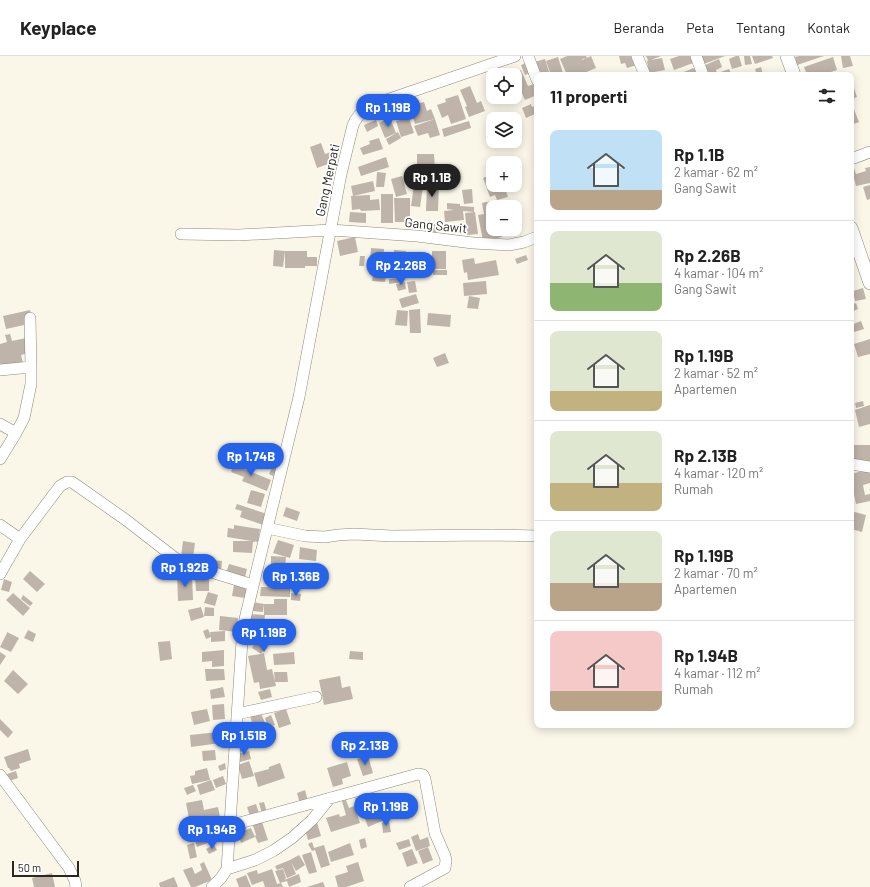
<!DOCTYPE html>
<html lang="id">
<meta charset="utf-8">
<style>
body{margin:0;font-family:Barlow,sans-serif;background:#f2f2f2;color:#222;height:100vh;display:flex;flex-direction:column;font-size:15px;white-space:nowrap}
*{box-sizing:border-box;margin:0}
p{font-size:13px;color:#767676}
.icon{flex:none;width:22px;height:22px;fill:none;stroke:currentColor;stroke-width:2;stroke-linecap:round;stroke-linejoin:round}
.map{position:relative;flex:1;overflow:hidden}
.panel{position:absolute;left:534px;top:16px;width:320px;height:656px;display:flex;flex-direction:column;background:#fff;border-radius:8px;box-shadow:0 2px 10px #0003}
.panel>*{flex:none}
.buttons{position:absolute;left:486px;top:12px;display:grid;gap:8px}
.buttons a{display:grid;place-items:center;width:36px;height:36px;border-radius:8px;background:#fff;box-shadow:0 2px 10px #0003;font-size:20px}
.scale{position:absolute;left:12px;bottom:10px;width:67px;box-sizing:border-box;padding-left:4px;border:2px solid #282721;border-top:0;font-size:11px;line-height:14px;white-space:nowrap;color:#282721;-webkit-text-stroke:3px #fff;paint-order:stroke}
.price{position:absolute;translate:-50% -34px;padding:0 9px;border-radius:14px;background:#2563eb;color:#fff;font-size:13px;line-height:26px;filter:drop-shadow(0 1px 2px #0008)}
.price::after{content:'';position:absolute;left:50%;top:24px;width:12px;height:9px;margin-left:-6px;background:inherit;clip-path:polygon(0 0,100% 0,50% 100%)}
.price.on{background:#222;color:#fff}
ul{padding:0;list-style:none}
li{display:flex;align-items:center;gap:12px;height:100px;padding:0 16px}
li+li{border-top:1px solid #e0e0e0}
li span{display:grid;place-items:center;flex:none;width:112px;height:80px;border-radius:8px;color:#555}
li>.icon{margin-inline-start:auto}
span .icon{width:48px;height:48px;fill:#fffc;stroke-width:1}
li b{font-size:17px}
h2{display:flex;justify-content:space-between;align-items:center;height:48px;padding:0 16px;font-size:17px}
header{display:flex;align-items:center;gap:24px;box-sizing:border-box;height:56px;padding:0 20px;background:#fff;border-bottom:1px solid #e0e0e0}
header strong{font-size:19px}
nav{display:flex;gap:22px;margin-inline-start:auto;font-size:14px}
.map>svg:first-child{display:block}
</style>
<header>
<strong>Keyplace</strong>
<nav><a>Beranda</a><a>Peta</a><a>Tentang</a><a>Kontak</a></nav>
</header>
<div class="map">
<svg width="870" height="831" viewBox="0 0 870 831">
<rect width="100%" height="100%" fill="#faf7e8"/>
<path fill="#bfb4a9" d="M567 0H586L587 2 582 3V4L591 0 596 12 584 17V19H567L560 3Z
M619 0H634L637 9 627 12 625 7 621 8Z
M646 0H661L651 4 662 2 665 14 649 17 647 5 648 4Z
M679 0H694L696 6 674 14 670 3Z
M701 0H725L704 8Z
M736 0H739L742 10 732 13 729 3Z
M744 0H750L752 8 745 9Z
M752 0H772L773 2 755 8Z
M799 0H824L797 9 795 1Z
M841 0H850L853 10 843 12Z
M558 1 563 17 556 19H551L546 5Z
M833 1 837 14 822 19H807L804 11Z
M545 3 550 19H537L531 7Z
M719 3 722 11 716 14 717 19H707L703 10Z
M528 6 532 16 525 19 521 9Z
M761 11 763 19H757L755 13Z
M694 12 697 19H676Z
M729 13 732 19H719L718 17Z
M521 14 528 30 534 28 537 35V39L525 44 521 35 520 36 515 24V19H506L512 18Z
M853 29 857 41 852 43 854 49 851 50V30Z
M470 30 477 47 481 45 485 55 469 61 465 51 467 50 460 34Z
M458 39 466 63 451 68 448 59 442 62 437 49 446 46 445 43Z
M402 43 407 52 399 57 395 47Z
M424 46 427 55 431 53 435 63 415 68 410 50Z
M531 48 532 51 537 49V62L535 58 526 62 522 52Z
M853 51 859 66 851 69V52Z
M390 62 396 77 385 82 379 67Z
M409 62 414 77 401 81 396 65Z
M435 63 440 79 430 82 428 77 418 80 414 70Z
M376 64 378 70 367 76 364 69Z
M469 65 471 72 444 81 442 73Z
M398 76 401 82 389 89 386 83Z
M379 82 383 93 363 99 360 92 370 88 369 85Z
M321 87 325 98 334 95 337 105 317 112 310 91Z
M417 98H434L435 112 417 113Z
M386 101 389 111 361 120 358 111Z
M853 109 856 118 866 115 865 112 870 111V127L856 130 853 119 851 120V110Z
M377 116 386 117 384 131H376Z
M490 119 493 131 497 129H504L508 141 497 144 495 139 490 141 483 122Z
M402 120 407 138 396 141 391 123Z
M373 125 375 135 353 140 351 130Z
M427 128H439L438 155H426Z
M414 129 423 130 420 151 411 150Z
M870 129V143L867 144 863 131Z
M472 133 473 147 464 148 462 134Z
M381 138H393V167H381Z
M370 139V144L379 143 380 154 361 155 360 153 352 154 351 140Z
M394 142H410V166H395Z
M495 144 496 151H493V173H500L502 181 483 185 478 159 484 158 482 147Z
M447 147 460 148V150L474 151V156L463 155 464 164 445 166 444 155 454 154 447 153Z
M350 156 366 157V167L349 166Z
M475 156 478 178 467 179 465 157Z
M435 168 437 177 426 178 425 169Z
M355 181 358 196 340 200 337 185Z
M371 192 384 193 383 209 388 210 387 219 369 218Z
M274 194 285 195 283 211 273 210Z
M394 194 406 195 403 222 404 226 389 228V223L399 222 392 221Z
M285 195H307V201H317V210H305V212H285Z
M432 195H446V213H432Z
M413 197H429V221H413Z
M526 199 528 204 517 208 515 203Z
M360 200H365L364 210H359Z
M474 202 475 208 496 204 499 219 468 224 467 216 464 217 462 204Z
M433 214H447V219H433Z
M373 219 386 220 385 226 372 225Z
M415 225 417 236 409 237 407 226Z
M486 225 487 238 464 240 463 227Z
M405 226 406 233 398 235 396 228Z
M863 232 866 243 855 245 853 235Z
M416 238 419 247 402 252 399 243Z
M469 240 480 242 478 253 467 252Z
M856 247 858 253 851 256V249Z
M420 253 421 277H410L409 254Z
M30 254 33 267 6 273 3 260Z
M397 254 408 255 407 270 395 269Z
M428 257 451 259 450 271 427 269Z
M861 265 864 273 851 277V269Z
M10 278 12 285 31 281 34 296 21 299 24 311 2 315 0 307V288L7 286 5 279Z
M870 283V298L858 301 854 288Z
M445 297 449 307 437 311 433 302Z
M863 345 864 350 856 352 855 347Z
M870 349V368L859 371 855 354Z
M853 389H870V405H853Z
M235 406 246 410 244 413 271 424 267 435 242 425 244 421 231 416Z
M273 410 281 414 277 422 269 418Z
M870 413V427L863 429 865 439 870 438V445L856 448 851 424V418Z
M251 434 265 438 261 451 247 447Z
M237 448 267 458 263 469 240 461 242 455 235 453Z
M286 451 300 456 297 465 283 460Z
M851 455 866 459 862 476 851 473Z
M234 469 260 473 258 486 227 481 228 472 234 473Z
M278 484 294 489 290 502 273 497Z
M183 485 195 487 193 502 181 501Z
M233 485H253L252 497 233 496Z
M300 491 317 494 316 505 299 503Z
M271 500 286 501 285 511 271 510Z
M211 504 222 505 221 516H210Z
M229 508 247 513 244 525 225 520Z
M298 508 324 510 323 520 297 518Z
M30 515 45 528 37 536 23 523Z
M192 518 193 544 178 545 177 519Z
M308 520 323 523 322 531 307 528Z
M195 522H209V535H196Z
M4 523 12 526 9 536 1 534Z
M234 529 247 532 245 542 232 540Z
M261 531 290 532V541L260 540Z
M208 536 218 539 215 550 204 547Z
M13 537 30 552 23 560 6 544Z
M291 537 301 538 300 545 291 544Z
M23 539 33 547 30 550 21 543Z
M274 543H287V559H264V548H274Z
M253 546 264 548 263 556 252 555Z
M201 551 204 561 191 565 188 554Z
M205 551 214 552V560H204Z
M250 558 265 559 264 567 250 566Z
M220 560 238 562 237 576 219 574Z
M246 568H260V581L262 583 261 576H265L266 583H263L267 586 265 572 286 569 288 583 268 586 269 587 261 598 264 597 267 614 272 613 276 630 260 633 259 626 254 627 248 600 261 598 252 592 258 582H255V581H246Z
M208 573 211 580 210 576 225 575V585L211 586V581L206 583 203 575Z
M28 574 36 578 33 586 24 582Z
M7 577V576L19 582 11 596 0 591Z
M170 585 172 603 160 605 158 586Z
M224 594V610L212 611V605L202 606V596Z
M350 595 363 596V604L349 603Z
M0 596 6 600 0 609Z
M294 596 295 608 274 609 273 598Z
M205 613H224L225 624 206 625Z
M13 614 28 628 18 638 4 625Z
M274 616H287L288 626H275Z
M340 620 342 632 350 630 353 643 324 649 319 624Z
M223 631 225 641 211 643 210 634Z
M270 633 272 641 261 644 258 636Z
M224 648 225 663 213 664 212 649Z
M207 653 210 665 194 669 191 656Z
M286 653 291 668 279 672 274 657Z
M261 657 267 672 266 673 274 670 276 677 249 685 246 675 254 672 250 660Z
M271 659 275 669 268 671 265 662Z
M0 663 13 676 8 682 0 674Z
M227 675 228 686 191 691 190 679Z
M28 693 31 704 19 708 20 712 11 715 9 712H8L4 701Z
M215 694 216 704 203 705 202 695Z
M249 695 251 703 240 706 238 698Z
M368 700 373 717 363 720 357 703Z
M249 705 254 720 242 723 238 709Z
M347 706 351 720 342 723 343 728 333 731 327 712Z
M225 707 226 713 220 715 218 710Z
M280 707 285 722 258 731 254 717 269 713V711Z
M207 712 210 724 192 728 190 720 195 719V715Z
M16 715 18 722 9 725 7 718Z
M223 720 226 728 216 732 213 724Z
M211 724 215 734 200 739 197 729Z
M193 729 196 735 187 739 184 732Z
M305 734 308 745 300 748 297 737Z
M410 738 414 754 404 757 400 741Z
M371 740 373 749 366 751 364 741Z
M397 740 403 758 382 765 380 757 383 755 380 746Z
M361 741 363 749 357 750 355 742Z
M202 744 204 754 218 751 220 761 190 768 186 747Z
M346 744 349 752 354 750 360 767 331 776 326 762 339 758 340 761 346 759 342 745Z
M264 746 268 760 263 761 259 747Z
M256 748 268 784 258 787 255 780 256 779 247 751Z
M378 755 382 765 368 771 364 760Z
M389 765 391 776 383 777 382 767H383V766Z
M220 766 222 772 212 775 210 769Z
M317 766 321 780 308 784 304 770Z
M189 769 190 774 180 777 178 772Z
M251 772 255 781 241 787 238 777Z
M209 775 213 785 197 791 194 781Z
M418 778 420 784 428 781 430 790 416 795 411 781Z
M365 782 367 791 361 793 359 784Z
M409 783 411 790 399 794 396 787Z
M312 786 314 792 324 789 330 809 321 812 315 794 312 795 308 788Z
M194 787 197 801 190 803 187 789Z
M350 787 354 799 331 806 328 796Z
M214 789 217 794 209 798 206 793Z
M428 791 433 804 423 808 418 795Z
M412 793 418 807 407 811 402 797Z
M311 796 317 816 309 818 302 799Z
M299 799 305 809 296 815 291 806 296 818 287 822 283 812 277 814 275 810 290 804Z
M204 806 212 824 195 831H191L183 814 192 811 195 818 202 814 200 808Z
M358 806 364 825 346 831H338L335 820 348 816 346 810Z
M272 813 277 828 281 827 283 831H265L263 825 252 829 247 817 257 814 258 818Z
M283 813 286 822 284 824 299 818 301 826 289 831 287 825 280 827 275 815Z
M52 817 55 831H34L32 822Z
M246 819 251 831H239L236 823Z
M174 821 178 831H160L159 827Z
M323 826 325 831H307Z"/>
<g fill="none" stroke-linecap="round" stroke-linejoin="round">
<defs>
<path id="minor" d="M528 0 537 24
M637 0 645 19
M696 0 703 19
M851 103 870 96
M181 178 239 179 331 174 417 180 473 187 509 189 524 186 537 181
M0 314 31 311
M0 368 16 377
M0 403 16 377 24 362 31 328V311L30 262
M851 408 870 411
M0 469 20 483
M267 472 305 480 325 481 338 479 354 478 392 480 492 479 537 480
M0 518 20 483 60 430 67 426H72L126 464 175 502 189 509 253 529
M237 658 316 641
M0 719 69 812 75 825 76 831
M229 770 418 718 423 719 425 723 435 777 445 800 446 804 445 812 410 831
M227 813 255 804 273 795 292 782 312 764 330 742
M212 831 221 822 227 813 242 585 245 563 299 341 341 118 353 69C358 57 367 52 378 47L515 0"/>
<path id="major" d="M787 0 794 19
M851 172 870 227"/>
</defs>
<use href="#minor" stroke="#8c8a7c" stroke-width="12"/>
<use href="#major" stroke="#8c8a7c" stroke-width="14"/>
<use href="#minor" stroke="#fff" stroke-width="11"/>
<use href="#major" stroke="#fff" stroke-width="13"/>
</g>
<g text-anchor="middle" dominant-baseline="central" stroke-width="3.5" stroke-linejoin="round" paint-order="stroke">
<g font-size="13" fill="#282721" stroke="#fff">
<text transform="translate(327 124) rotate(-78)">Gang Merpati</text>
<text transform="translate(436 169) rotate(6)">Gang Sawit</text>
</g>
</g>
</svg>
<div class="buttons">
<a><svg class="icon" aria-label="locate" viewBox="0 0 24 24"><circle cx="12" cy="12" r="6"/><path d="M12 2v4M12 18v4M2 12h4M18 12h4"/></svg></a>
<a><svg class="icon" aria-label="layers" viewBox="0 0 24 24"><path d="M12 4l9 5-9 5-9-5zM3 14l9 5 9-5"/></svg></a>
<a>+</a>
<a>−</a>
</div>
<div class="scale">50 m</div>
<b class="price" style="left:388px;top:72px">Rp 1.19B</b>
<b class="price on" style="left:432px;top:142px">Rp 1.1B</b>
<b class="price" style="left:401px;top:230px">Rp 2.26B</b>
<b class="price" style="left:251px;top:421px">Rp 1.74B</b>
<b class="price" style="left:185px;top:532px">Rp 1.92B</b>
<b class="price" style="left:296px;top:541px">Rp 1.36B</b>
<b class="price" style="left:264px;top:597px">Rp 1.19B</b>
<b class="price" style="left:244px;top:700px">Rp 1.51B</b>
<b class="price" style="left:365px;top:710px">Rp 2.13B</b>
<b class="price" style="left:386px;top:771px">Rp 1.19B</b>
<b class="price" style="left:212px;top:794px">Rp 1.94B</b>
<section class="panel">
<h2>11 properti<svg class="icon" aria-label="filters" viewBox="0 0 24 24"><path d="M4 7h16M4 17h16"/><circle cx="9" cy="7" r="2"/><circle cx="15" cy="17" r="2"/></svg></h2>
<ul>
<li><span style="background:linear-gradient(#bfe0f5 75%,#b9a48a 0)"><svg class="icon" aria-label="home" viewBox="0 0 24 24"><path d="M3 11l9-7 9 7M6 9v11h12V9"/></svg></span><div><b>Rp 1.1B</b><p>2 kamar · 62 m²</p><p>Gang Sawit</p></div></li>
<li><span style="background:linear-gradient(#dfe7d0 65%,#8fb573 0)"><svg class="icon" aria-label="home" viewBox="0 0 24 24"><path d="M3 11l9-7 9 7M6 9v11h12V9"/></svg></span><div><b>Rp 2.26B</b><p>4 kamar · 104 m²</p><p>Gang Sawit</p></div></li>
<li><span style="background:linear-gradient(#dfe7d0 75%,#c2b280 0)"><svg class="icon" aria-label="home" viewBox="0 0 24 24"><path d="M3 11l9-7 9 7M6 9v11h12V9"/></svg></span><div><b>Rp 1.19B</b><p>2 kamar · 52 m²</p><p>Apartemen</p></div></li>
<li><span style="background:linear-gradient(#dfe7d0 65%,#c2b280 0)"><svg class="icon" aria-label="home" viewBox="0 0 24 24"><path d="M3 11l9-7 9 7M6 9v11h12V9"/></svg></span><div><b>Rp 2.13B</b><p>4 kamar · 120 m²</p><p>Rumah</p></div></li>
<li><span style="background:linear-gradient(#dfe7d0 65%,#b9a48a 0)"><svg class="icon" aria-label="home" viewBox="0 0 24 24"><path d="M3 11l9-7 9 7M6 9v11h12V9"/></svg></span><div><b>Rp 1.19B</b><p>2 kamar · 70 m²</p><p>Apartemen</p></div></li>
<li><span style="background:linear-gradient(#f6c9c9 75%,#b9a48a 0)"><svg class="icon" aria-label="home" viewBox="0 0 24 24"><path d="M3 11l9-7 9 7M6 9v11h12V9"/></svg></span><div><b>Rp 1.94B</b><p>4 kamar · 112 m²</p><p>Rumah</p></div></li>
</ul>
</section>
</div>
